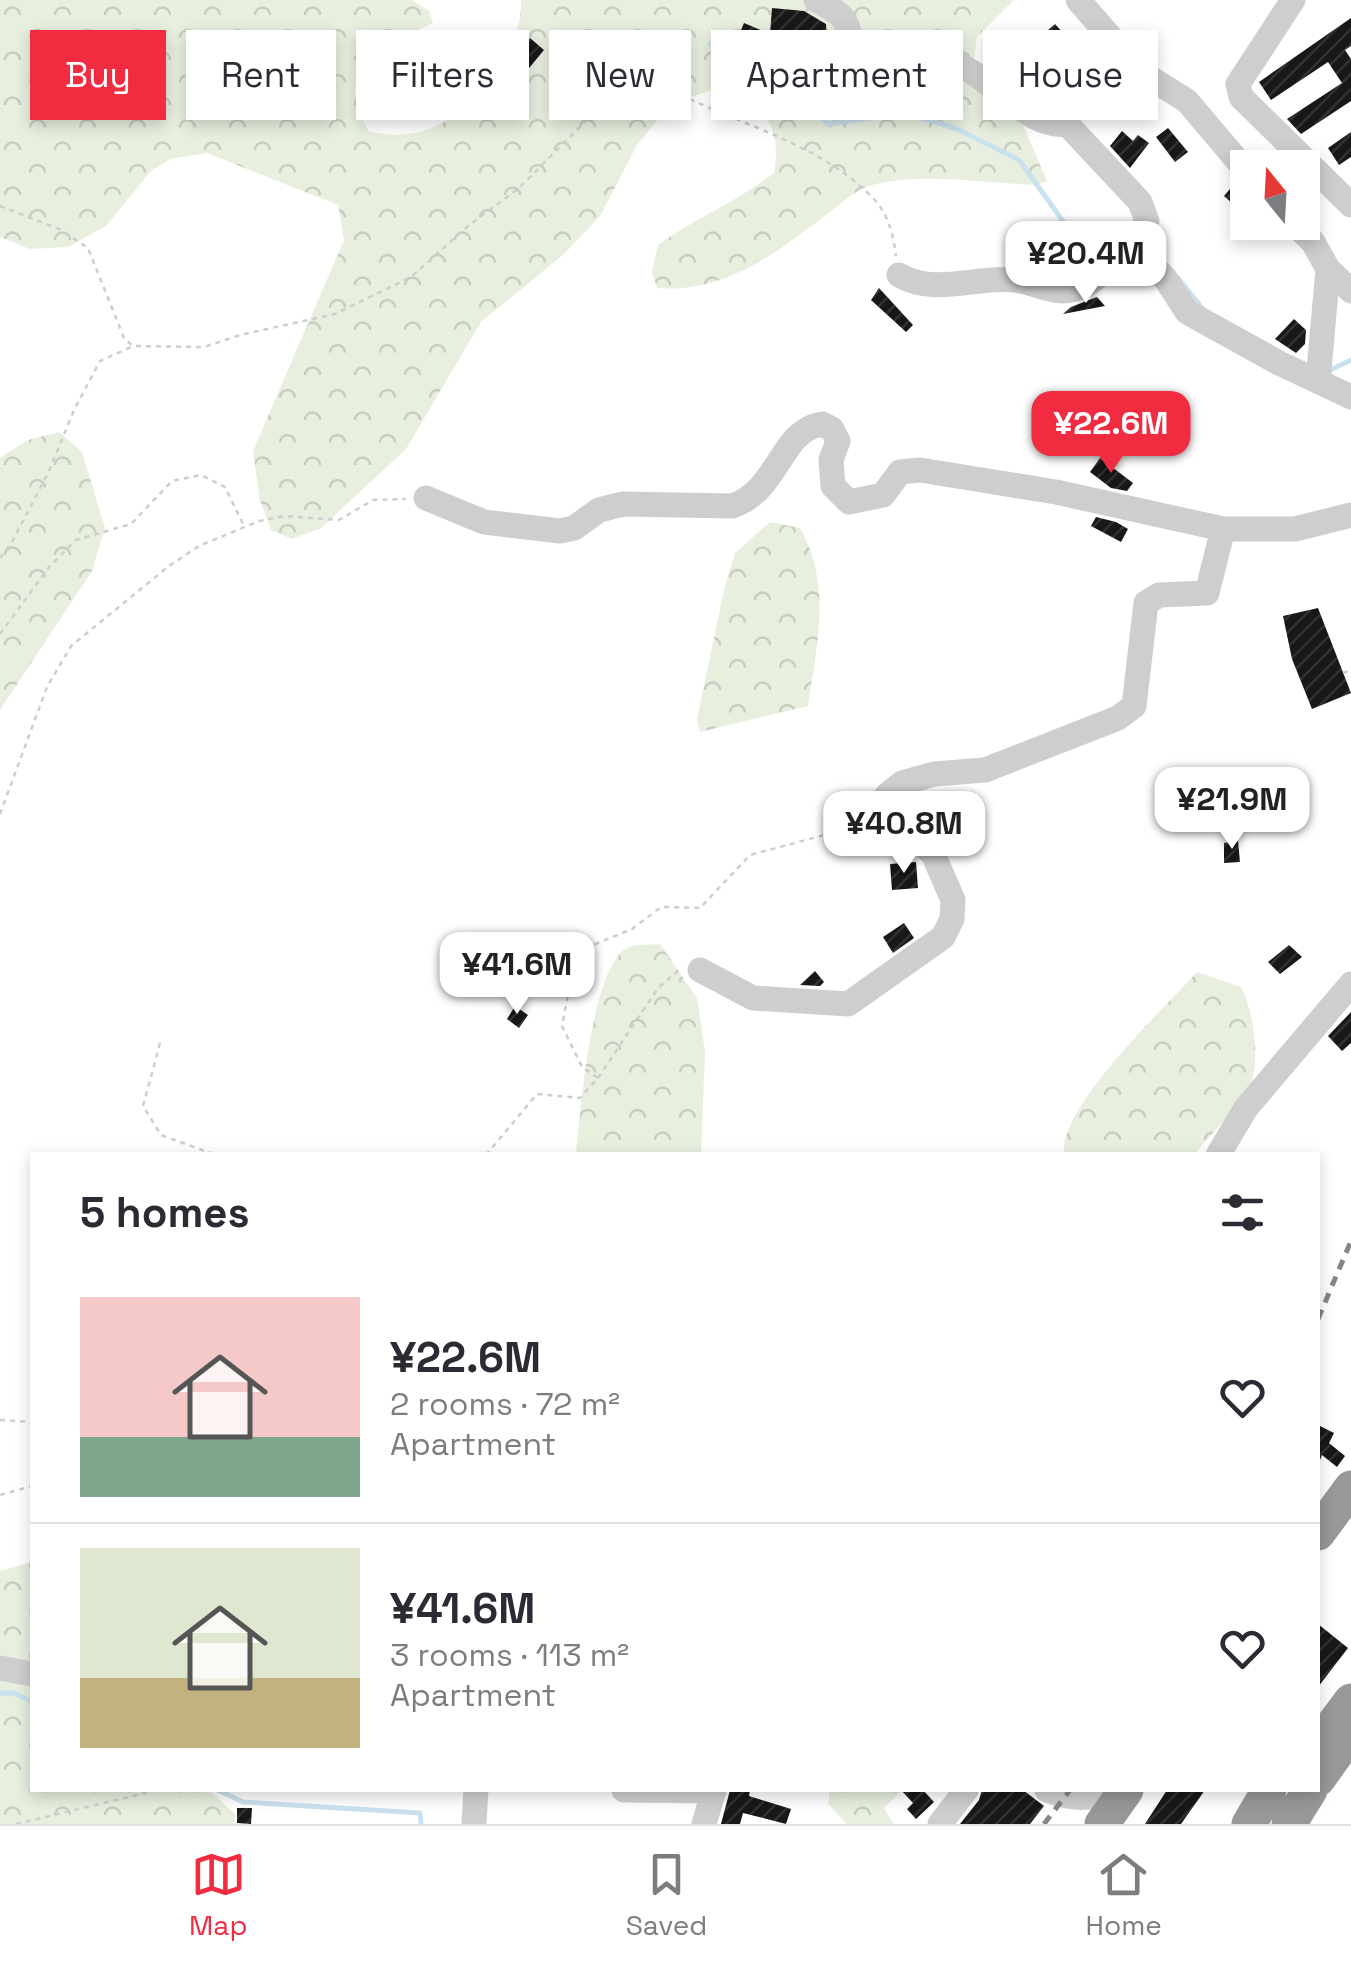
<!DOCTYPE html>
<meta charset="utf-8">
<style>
body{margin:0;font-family:"Space Grotesk",sans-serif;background:#f2f2f3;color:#2b2b33;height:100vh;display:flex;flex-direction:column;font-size:38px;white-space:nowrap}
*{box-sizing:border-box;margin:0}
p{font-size:32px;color:#7c7c81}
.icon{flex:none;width:55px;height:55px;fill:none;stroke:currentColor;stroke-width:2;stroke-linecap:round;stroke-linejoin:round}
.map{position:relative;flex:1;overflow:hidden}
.panel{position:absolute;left:30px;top:1152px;width:1290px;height:640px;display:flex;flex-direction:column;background:#fff;border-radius:0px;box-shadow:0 5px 15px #0003}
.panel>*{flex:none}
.banner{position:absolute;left:30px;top:30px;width:1292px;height:90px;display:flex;gap:20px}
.needle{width:65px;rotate:342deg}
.buttons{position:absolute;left:1230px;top:150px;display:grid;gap:20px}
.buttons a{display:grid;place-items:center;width:90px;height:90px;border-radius:0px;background:#fff;box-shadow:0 5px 15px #0003;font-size:50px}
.price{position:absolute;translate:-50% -85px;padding:0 22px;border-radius:20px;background:#fff;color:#222;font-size:32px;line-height:65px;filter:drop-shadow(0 2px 5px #0008)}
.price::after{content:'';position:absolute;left:50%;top:60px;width:30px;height:22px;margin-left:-15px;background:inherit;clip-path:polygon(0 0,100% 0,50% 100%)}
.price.selected{background:#f12b40;color:#fff}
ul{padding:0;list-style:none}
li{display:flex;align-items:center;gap:30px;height:250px;padding:0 50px}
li+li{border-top:2px solid #e1e1e2}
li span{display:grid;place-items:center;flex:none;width:280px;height:200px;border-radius:0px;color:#555}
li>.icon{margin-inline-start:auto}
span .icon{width:120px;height:120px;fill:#fffc;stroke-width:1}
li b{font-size:42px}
h2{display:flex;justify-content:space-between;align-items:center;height:120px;padding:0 50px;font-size:42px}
.tag{padding:0 35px;border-radius:0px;background:#fff;box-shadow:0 5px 15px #0003;font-size:35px;line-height:90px}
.tag.selected{background:#f12b40;color:#fff}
.menu{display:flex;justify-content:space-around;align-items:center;height:140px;border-top:2px solid #e1e1e2;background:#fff;font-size:28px;color:#7c7c81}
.menu a{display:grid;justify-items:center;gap:5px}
.menu .selected{color:#f12b40}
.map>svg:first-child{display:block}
</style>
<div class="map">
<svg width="1351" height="1824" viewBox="0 0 1351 1824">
<defs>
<pattern id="forest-crowns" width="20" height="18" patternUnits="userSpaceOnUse" patternTransform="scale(2.5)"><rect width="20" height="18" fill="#e8efdf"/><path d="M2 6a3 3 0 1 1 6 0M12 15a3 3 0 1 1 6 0" fill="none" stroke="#c7cdc0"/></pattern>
<pattern id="building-hatch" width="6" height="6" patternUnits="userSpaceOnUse" patternTransform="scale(2.5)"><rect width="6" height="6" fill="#181818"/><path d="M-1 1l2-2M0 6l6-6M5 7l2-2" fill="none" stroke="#313131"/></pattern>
</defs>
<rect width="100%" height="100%" fill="#fff"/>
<path fill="url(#forest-crowns)" d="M0 0H412L429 11 433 23 362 56C352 86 352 103 369 131 387 136 403 136 423 131 470 118 524 49 521 0H1014L977 37 973 67 1023 125 1047 181 1035 185C984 183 914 171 866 187 851 193 836 208 822 218 772 256 723 293 657 288L652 272 658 245C695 218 738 201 774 173 781 136 770 113 740 90H712L671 103 637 145 600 216 564 254 481 322 406 449 321 528 292 539 271 530 260 501 253 451 344 240 338 205 207 153 170 159 151 171 106 226 68 247 30 249 0 237Z
M59 432 82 452 105 528 92 571 0 710V458L28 440Z
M770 522 800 528C832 584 817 645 808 706L700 732 697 719 724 590 735 553Z
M660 944 697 998 705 1052 701 1155H576C580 1115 591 962 629 947 637 944 651 945 660 944Z
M1197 972 1241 987C1253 1009 1262 1064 1249 1087 1236 1111 1211 1133 1194 1155H1064C1059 1106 1163 1010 1197 972Z
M32 1562V1790H209L236 1815 235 1824H0V1571Z
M830 1790H902L884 1808 894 1824H847L828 1804Z"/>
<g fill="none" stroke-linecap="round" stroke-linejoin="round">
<path stroke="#cae2ef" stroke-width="5" d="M710 44 765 60 828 124 906 113 957 129 1019 160 1083 249 1129 243
M1178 278 1203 309
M1328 371 1351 360
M0 1693H14L32 1702
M218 1790 243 1802 420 1813 421 1824"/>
</g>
<path fill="url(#building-hatch)" d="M772 8 804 11 826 24 829 65 836 64 844 84 810 88 809 82 794 84 792 61 738 37 744 23 770 34Z
M1351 18V46L1345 50 1351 59V101L1301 134 1287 119 1342 83 1328 62 1271 100 1259 82Z
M1055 24 1072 43 1077 38 1083 45 1093 42 1108 59 1090 63 1070 81 1034 42Z
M1016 31 1038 54 1010 80 986 58Z
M530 38 544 50 520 79 506 67Z
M429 75 434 92 410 99 406 82Z
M1127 81 1144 93 1135 105 1119 93Z
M1168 128 1188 152 1175 162 1156 137Z
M1122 131 1133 141 1138 135 1149 143 1130 168 1110 146Z
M1351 132V157L1339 165 1328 148Z
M1235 183 1247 190 1233 204 1224 196Z
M1033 227 1061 265 1051 273 1029 266 1011 244Z
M879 288 913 325 906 332 871 300Z
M1097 297 1105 306 1063 314 1071 307Z
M1294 319 1306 330 1305 344 1296 353 1275 339Z
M1100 458 1133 483 1127 491 1111 488 1090 472Z
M1096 517 1116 522 1128 529 1121 542 1091 526Z
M1318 608 1351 693 1312 709 1292 659 1283 616Z
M1238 841 1240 862 1224 863V843Z
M916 862 918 888 892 890 890 864Z
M904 923 914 938 893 953 883 937Z
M1289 945 1302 957 1280 974 1268 962Z
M815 971 824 982 820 986 800 985Z
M515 1006 528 1015 519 1028 507 1019Z
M1351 1012V1043L1342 1051 1328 1036Z
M1318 1425 1334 1433 1329 1443 1345 1456 1337 1467 1322 1455 1318 1465Z
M1318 1624 1348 1648 1318 1687Z
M730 1790H750L749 1796 791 1809 786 1824 743 1813 740 1824H721Z
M901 1790H923L934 1802 916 1819 907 1809 913 1803Z
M982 1790H1023L1044 1806 1030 1824H960L979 1800Z
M1167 1790H1205L1181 1824H1145Z
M237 1808H252L251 1824 237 1823Z"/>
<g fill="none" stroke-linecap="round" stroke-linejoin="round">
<path stroke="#cecece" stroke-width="2.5" stroke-dasharray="5 5" stroke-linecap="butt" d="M1023 77 1039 94
M0 206 59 229 88 248 124 338 133 346 204 347 240 335 335 314 411 277 468 226 519 188 609 98C623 89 636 85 653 88 677 91 697 103 719 112 772 134 833 156 874 199 889 216 893 234 896 256
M0 558 12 542 49 471 74 410 100 361 131 347
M0 634 49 567 76 540 131 524 172 481 201 475 225 487 244 526
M1343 673 1351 670
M0 814 47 687 71 646 169 566 199 546 259 521 284 516 339 520 373 500 406 499
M160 1043 143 1106 161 1135 216 1155
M598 1078 658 988 679 970
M486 1155 537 1094 580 1098 598 1078 582 1067 562 1026 576 952 632 929 661 907 700 908 750 855 850 828
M0 1420 32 1422
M0 1495 32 1486
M16 1824 158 1790"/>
<path stroke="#cecece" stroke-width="25" d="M816 0C824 5 836 10 842 17 858 36 843 65 863 81 904 112 919 51 954 63 990 75 1028 130 1067 124L1140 202 1147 221 1142 255
M1078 0 1141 72 1187 101 1248 173
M1293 0 1238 84 1241 97 1351 205
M1292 222 1313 242 1328 269 1318 381
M1328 269 1351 291
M899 275C934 296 976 276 1015 280 1035 282 1055 296 1076 289 1107 279 1107 253 1142 255L1165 278 1187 312 1279 363 1351 397
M426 498 484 522 560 531 574 528 599 510 623 504 732 506C779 491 780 430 822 424L832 429 838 441 831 460 833 486 849 502 883 495 900 472 920 470 1056 492 1223 529H1295L1351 515
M700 970 753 998 848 1004 943 937 952 919 953 900 933 854 923 845 870 822 887 795 902 783 934 774 985 770 1118 718 1134 706 1146 603 1159 595 1207 593 1223 529
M1218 1155 1246 1108 1351 984
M0 1668 32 1674
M624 1790 714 1791
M1047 1790C1067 1798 1088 1802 1106 1790
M474 1824 476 1790
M704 1824 714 1790
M940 1824 966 1790"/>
<path stroke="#989898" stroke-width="35" d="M1318 1533 1351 1488
M1318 1745 1351 1701
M1318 1779 1351 1733
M1102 1824 1126 1790
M1249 1824 1269 1790
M1289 1824 1310 1790"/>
<path stroke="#868686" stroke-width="5" stroke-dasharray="10 8" stroke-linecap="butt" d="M1318 1319 1351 1241
M1044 1824 1070 1790"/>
</g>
</svg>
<div class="buttons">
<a><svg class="needle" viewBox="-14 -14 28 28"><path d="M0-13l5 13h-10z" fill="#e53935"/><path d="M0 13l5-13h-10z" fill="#7c7c81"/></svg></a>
</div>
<b class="price" style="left:1086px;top:306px">¥20.4M</b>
<b class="price selected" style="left:1111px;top:476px">¥22.6M</b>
<b class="price" style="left:1232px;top:852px">¥21.9M</b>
<b class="price" style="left:904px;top:876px">¥40.8M</b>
<b class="price" style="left:517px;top:1017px">¥41.6M</b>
<div class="banner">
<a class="tag selected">Buy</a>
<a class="tag">Rent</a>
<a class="tag">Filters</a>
<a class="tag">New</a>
<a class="tag">Apartment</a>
<a class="tag">House</a>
</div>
<section class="panel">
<h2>5 homes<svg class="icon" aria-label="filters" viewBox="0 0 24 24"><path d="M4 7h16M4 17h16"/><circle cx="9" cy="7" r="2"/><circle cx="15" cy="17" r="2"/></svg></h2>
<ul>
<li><span style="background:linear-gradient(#f6c9c9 70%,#7fa58c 0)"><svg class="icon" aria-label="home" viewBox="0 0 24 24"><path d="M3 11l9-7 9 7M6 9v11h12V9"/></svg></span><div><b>¥22.6M</b><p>2 rooms · 72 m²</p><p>Apartment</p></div><svg class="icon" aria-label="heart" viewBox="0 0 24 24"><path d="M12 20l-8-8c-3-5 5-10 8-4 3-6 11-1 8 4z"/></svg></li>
<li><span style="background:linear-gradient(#dfe7d0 65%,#c2b280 0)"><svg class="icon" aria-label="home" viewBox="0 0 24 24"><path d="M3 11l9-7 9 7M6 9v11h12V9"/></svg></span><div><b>¥41.6M</b><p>3 rooms · 113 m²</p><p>Apartment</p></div><svg class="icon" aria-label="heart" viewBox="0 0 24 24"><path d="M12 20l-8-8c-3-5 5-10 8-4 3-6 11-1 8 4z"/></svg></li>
</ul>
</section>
</div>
<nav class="menu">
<a class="selected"><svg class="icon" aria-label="map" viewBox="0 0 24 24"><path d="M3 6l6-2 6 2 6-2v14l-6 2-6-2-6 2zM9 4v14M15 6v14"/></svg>Map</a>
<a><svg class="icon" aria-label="saved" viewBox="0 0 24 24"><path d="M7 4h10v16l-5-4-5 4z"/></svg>Saved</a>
<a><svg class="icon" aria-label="home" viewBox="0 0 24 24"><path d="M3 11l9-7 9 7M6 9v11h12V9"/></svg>Home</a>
</nav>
